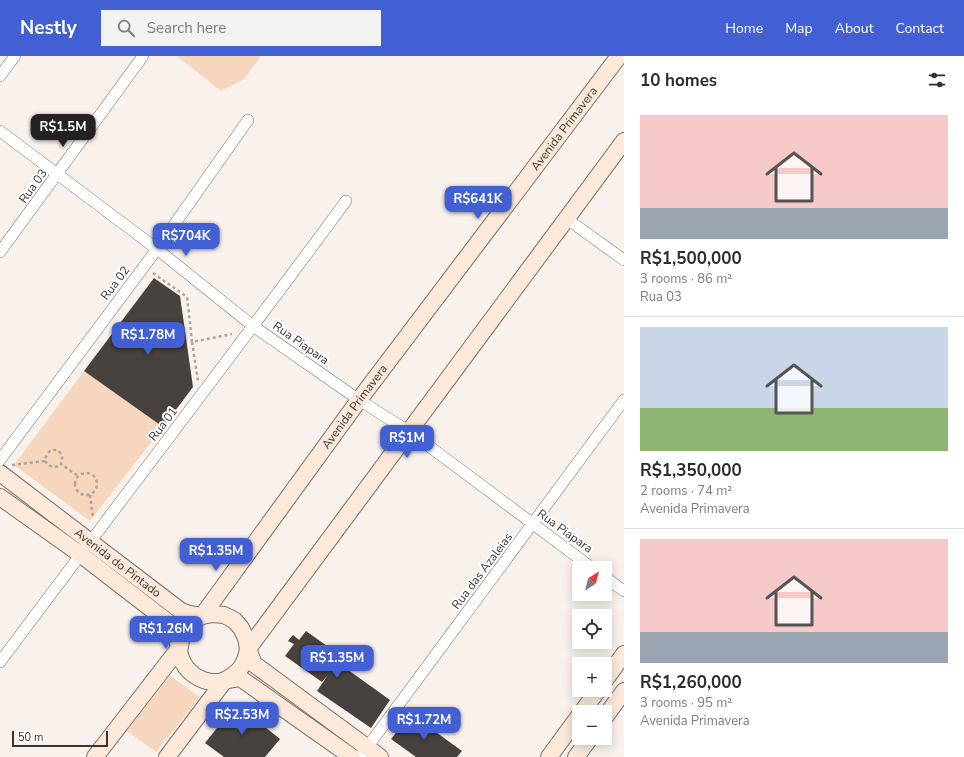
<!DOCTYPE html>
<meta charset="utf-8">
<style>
body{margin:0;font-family:"Nunito Sans",sans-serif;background:#f2f2f3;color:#2b2b33;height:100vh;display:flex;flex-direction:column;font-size:15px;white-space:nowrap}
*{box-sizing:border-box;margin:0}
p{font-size:13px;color:#7c7c81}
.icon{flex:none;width:22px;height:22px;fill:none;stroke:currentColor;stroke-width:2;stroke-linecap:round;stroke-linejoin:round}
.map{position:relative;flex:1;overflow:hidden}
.drawer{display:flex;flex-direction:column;background:#fff;width:340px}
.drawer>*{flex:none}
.needle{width:26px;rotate:36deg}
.buttons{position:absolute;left:572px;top:505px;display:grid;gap:8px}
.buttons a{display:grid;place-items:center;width:40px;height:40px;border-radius:0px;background:#fff;box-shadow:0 2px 10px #0003;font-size:20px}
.scale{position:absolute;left:12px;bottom:10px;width:96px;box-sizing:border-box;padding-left:4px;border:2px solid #383533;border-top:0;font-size:11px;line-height:14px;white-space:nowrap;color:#383533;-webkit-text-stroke:3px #fff;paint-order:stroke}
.price{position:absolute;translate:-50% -34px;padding:0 9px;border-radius:8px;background:#4260d3;color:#fff;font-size:13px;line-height:26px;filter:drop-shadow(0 1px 2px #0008)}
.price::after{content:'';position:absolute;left:50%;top:24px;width:12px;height:9px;margin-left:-6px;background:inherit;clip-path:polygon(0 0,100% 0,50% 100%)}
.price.on{background:#222;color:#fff}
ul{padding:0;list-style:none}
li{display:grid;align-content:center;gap:8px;height:212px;padding:0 16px}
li+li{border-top:1px solid #e1e1e2}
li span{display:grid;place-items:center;height:124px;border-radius:0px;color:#555}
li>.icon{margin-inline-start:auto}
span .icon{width:72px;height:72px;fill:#fffc;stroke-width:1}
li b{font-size:17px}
h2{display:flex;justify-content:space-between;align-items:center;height:48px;padding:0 16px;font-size:17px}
header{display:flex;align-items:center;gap:24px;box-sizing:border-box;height:56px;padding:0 20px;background:#4260d3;color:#fff}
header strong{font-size:19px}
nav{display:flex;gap:22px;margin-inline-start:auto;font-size:14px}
.search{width:280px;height:36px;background:#f2f2f3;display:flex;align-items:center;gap:10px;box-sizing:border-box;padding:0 14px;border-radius:0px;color:#7c7c81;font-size:15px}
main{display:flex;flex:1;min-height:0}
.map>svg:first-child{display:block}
</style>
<header>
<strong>Nestly</strong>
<div class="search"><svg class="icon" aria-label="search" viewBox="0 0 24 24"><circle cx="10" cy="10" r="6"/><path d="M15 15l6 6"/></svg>Search here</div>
<nav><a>Home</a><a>Map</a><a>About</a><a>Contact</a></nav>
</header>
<main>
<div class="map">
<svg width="624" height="701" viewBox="0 0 624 701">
<rect width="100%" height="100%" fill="#f9f2ec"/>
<path fill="#f6d6bc" d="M177 0H261L244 23 221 35Z
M84 315 163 371 90 465 14 409Z
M170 620 200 641 156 696 127 675Z"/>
<path fill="#48423e" d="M154 222 180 240 193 331 163 371 84 315Z
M306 575 341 600 337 606 390 644 371 672 317 635 328 619 322 626 285 600 294 588 288 585 293 579 299 584Z
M236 648 280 683 265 701H224L205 687Z
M411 658 462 695 457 701H416L391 683Z"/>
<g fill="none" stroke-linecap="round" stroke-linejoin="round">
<defs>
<path id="street" d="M0 20 15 0
M0 75 157 193 253 270 359 344 410 376 592 512
M567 163 624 204
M0 196 143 0
M0 404 157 193 248 64
M605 521 624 535
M0 606C115 452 232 300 346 145
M360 701 624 344"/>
<g id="secondary">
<path id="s1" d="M0 417 181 555 189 558 202 560 213 558 224 559 234 564 241 572 246 582 248 593 254 608 380 701"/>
<path d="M0 441 80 498 172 569C179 579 177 591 181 602 186 616 200 626 215 626 223 626 232 623 240 622L352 701"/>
<path d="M605 624 624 598"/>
<path d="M582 656 598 634"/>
<path d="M605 661 624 635"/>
<path id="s2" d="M95 701 180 591C182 575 188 567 202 560L359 344 619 0"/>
<path d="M167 701 225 624C240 616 245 609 248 593L624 85"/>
<path d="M549 701 579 660"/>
<path d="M576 701 590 682"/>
</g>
</defs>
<use href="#street" stroke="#77706b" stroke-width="12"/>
<use href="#secondary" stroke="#77706b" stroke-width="18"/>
<path stroke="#a9a49f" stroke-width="2.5" stroke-dasharray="3 3" stroke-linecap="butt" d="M153 217 187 241 192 286 232 278
M192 286 198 325
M45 405C49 411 55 413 61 408
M12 409 45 405C47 387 67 393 61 408L78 420
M75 428a11 11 0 1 1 22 0a11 11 0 1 1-22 0Z
M90 439 93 462"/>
<use href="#street" stroke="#fff" stroke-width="11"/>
<use href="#secondary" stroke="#fce9d9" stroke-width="16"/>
</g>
<g text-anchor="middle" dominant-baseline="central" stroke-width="4" stroke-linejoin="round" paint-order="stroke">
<g font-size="12" fill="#383533" stroke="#fff">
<text stroke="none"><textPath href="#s2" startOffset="786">Avenida Primavera</textPath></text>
<text transform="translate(33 130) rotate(-54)">Rua 03</text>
<text transform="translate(115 227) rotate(-53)">Rua 02</text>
<text transform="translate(301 287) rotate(35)">Rua Piapara</text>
<text stroke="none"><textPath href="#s2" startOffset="438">Avenida Primavera</textPath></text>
<text transform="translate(163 368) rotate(-53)">Rua 01</text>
<text transform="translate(565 475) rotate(36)">Rua Piapara</text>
<text stroke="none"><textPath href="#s1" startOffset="148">Avenida do Pintado</textPath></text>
<text transform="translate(482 515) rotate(-53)">Rua das Azaleias</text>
</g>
</g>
</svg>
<div class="buttons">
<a><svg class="needle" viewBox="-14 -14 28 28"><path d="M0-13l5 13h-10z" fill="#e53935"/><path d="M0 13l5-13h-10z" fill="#7c7c81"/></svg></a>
<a><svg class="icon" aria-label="locate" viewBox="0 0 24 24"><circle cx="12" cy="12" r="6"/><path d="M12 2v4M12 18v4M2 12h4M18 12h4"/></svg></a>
<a>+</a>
<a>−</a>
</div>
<div class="scale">50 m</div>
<b class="price on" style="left:63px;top:92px">R$1.5M</b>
<b class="price" style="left:478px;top:164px">R$641K</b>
<b class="price" style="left:186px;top:201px">R$704K</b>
<b class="price" style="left:148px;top:300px">R$1.78M</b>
<b class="price" style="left:407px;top:403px">R$1M</b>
<b class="price" style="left:216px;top:516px">R$1.35M</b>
<b class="price" style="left:166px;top:594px">R$1.26M</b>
<b class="price" style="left:337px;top:623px">R$1.35M</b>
<b class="price" style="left:242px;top:680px">R$2.53M</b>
<b class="price" style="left:424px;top:685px">R$1.72M</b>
</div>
<section class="drawer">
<h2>10 homes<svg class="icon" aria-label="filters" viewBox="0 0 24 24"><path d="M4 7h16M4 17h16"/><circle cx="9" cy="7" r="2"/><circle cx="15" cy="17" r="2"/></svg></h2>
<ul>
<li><span style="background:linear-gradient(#f6c9c9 75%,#9aa5b1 0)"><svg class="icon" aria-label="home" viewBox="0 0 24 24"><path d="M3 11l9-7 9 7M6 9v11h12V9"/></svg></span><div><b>R$1,500,000</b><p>3 rooms · 86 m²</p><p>Rua 03</p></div></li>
<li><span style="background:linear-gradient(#c9d6e8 65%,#8fb573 0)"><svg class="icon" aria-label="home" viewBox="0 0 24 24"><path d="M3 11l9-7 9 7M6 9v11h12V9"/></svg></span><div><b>R$1,350,000</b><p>2 rooms · 74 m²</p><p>Avenida Primavera</p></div></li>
<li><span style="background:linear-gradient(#f6c9c9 75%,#9aa5b1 0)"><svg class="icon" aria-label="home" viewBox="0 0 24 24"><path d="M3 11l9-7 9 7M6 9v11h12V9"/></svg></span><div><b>R$1,260,000</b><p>3 rooms · 95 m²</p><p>Avenida Primavera</p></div></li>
</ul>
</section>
</main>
